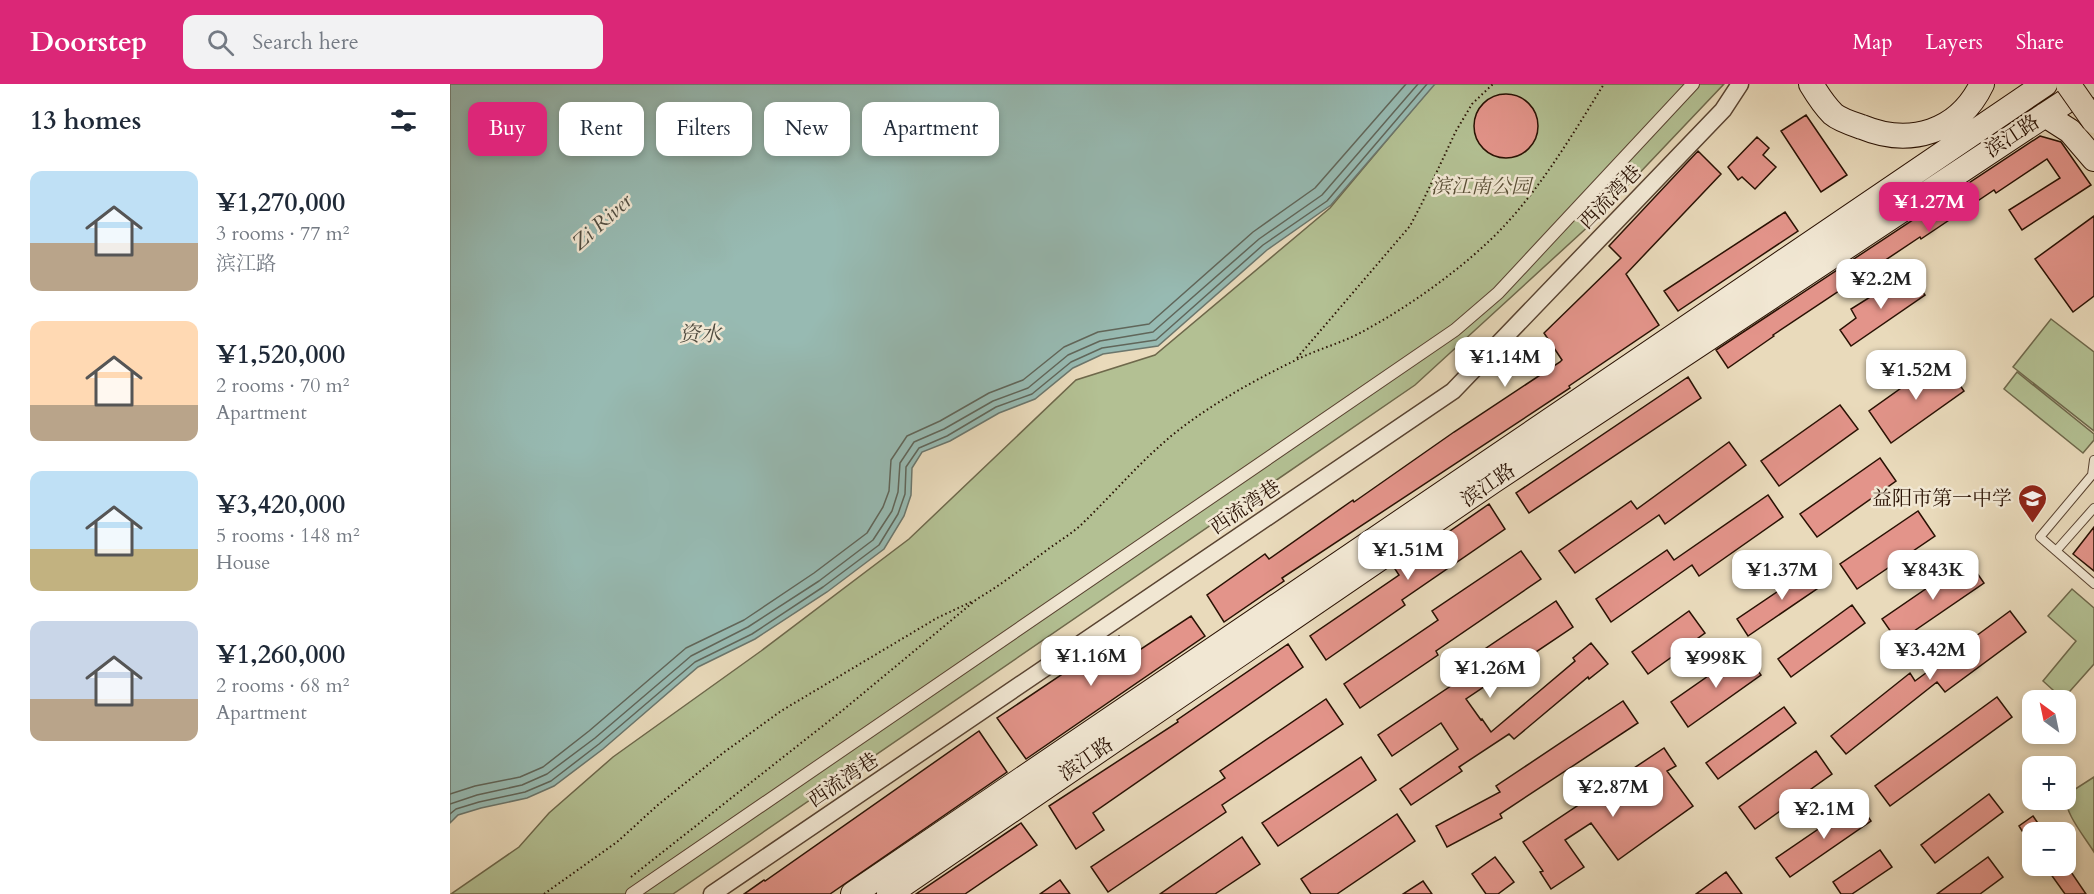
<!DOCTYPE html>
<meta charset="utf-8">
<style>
body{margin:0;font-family:Cardo,"Noto Serif SC",serif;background:#f2f2f3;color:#1f2937;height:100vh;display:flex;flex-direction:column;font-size:22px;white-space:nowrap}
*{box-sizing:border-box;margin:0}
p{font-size:20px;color:#747a83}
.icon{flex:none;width:33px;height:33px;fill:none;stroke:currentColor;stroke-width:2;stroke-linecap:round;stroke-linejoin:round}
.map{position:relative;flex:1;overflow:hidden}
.details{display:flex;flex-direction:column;background:#fff;width:450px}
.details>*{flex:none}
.banner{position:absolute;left:18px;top:18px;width:570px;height:54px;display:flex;gap:12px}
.needle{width:39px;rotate:327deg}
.fabs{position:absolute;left:1572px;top:606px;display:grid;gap:12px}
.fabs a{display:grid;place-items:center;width:54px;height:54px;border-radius:12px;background:#fff;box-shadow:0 3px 9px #0003;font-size:30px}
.price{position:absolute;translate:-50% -51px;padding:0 14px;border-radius:12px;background:#fff;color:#222;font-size:20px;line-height:39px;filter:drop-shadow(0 2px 3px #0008)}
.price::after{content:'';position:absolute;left:50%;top:36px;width:18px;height:14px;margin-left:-9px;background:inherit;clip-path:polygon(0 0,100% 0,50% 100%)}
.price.current{background:#db2777;color:#fff}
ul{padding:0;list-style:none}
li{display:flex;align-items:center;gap:18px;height:150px;padding:0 30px}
li span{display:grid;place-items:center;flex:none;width:168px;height:120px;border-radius:12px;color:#555}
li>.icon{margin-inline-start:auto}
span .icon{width:72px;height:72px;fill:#fffc;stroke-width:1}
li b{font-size:26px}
h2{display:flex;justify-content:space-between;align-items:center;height:72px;padding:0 30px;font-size:26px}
.pill{padding:0 21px;border-radius:12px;background:#fff;box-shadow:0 3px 9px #0003;font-size:21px;line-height:54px}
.pill.current{background:#db2777;color:#fff}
header{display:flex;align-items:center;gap:36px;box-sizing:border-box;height:84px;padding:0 30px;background:#db2777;color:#fff}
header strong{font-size:28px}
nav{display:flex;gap:33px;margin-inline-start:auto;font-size:21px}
.search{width:420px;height:54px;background:#f2f2f3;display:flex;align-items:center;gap:15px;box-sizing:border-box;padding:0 21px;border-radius:12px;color:#747a83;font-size:22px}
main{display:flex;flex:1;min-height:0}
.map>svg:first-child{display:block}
</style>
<header>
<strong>Doorstep</strong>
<div class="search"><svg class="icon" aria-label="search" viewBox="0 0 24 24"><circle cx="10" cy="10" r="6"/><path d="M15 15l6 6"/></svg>Search here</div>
<nav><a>Map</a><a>Layers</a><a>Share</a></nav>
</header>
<main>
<section class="details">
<h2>13 homes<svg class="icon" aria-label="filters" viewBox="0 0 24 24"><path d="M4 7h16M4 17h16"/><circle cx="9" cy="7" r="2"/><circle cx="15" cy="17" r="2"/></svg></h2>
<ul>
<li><span style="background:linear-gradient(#bfe0f5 60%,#b9a48a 0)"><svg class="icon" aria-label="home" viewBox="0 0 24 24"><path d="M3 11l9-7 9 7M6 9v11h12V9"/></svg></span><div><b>¥1,270,000</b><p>3 rooms · 77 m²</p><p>滨江路</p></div></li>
<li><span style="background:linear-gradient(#ffd9b3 70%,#b9a48a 0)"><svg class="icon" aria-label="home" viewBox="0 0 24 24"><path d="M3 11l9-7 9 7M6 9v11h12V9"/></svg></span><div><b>¥1,520,000</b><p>2 rooms · 70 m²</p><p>Apartment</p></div></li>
<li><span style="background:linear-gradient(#bfe0f5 65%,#c2b280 0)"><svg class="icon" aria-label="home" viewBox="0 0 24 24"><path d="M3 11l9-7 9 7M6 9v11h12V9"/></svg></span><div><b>¥3,420,000</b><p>5 rooms · 148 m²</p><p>House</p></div></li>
<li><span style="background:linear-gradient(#c9d6e8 65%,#b9a48a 0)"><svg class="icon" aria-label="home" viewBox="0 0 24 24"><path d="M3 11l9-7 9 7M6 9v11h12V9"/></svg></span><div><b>¥1,260,000</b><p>2 rooms · 68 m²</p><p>Apartment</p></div></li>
</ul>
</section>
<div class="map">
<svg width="1644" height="810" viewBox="0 0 1644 810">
<rect width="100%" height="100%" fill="#e9dabb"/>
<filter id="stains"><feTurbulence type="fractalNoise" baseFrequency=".00333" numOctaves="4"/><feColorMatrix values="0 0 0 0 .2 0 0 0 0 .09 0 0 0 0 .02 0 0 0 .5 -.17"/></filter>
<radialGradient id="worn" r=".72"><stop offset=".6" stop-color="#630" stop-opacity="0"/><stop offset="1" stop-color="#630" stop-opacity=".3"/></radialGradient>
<path fill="#b3c093" stroke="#6e684b" stroke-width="1.5" d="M984 0H1274L1142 139 965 301 223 810H1L69 763 99 729 163 673 311 567 459 455 626 296 705 271 880 124Z
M1601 235 1644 268V347L1563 283Z
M1567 288 1644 350V356L1633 369 1554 305Z
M1622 505 1644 524V580L1613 615 1593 597 1626 557 1598 532Z
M1644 693V768C1634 752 1613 727 1616 711Z"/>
<path fill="#97bab2" stroke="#6b766c" stroke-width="1.5" d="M0 0H985L881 121 817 166 708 262 653 270 623 284 585 315 549 329 500 357 472 368 462 384 461 411 454 432 434 465 377 508 305 555 248 583 153 665 104 702 77 714 31 724 8 731 0 739Z"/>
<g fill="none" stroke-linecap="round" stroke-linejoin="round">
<path stroke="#60665a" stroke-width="1.5" d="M0 710 25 702 70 693 93 683 139 647 236 564 294 536 364 489 417 449 433 423 439 407 441 376 457 352 490 337 539 309 573 296 614 263 648 248 699 240 803 148 865 104 956 0
M0 720 27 711 72 701 97 690 145 654 241 572 298 543 369 497 423 456 442 427 448 408 450 379 464 358 494 345 543 317 578 304 618 271 650 257 703 248 809 155 872 111 968 0
M0 730 6 725 29 718 75 708 101 697 149 660 245 578 302 550 373 503 429 461 448 430 455 410 456 383 469 364 497 352 546 323 582 310 621 278 652 264 706 256 813 161 877 117 977 0"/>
</g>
<path fill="#e3948a" stroke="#291103" stroke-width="1.5" d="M1024 42a32 32 0 1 1 64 0a32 32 0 1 1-64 0Z
M1356 31 1397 91 1371 108 1331 47Z
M1590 52 1611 58 1641 101 1572 146 1559 126 1610 94 1597 75 1546 109 1544 106 1471 155 1470 153 1323 251 1324 252 1278 284 1266 266Z
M1307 53 1319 64 1313 71 1326 83 1305 105 1292 93 1288 96 1278 83Z
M1248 67 1271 90 1176 190 1209 241 1119 302 1120 304 832 494 834 497 774 538 757 511 815 470 819 475 903 416 904 418 1004 348 1110 278 1112 276 1094 249 1171 174 1159 162Z
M1335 128 1348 147 1228 227 1214 207Z
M1644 132V212L1623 228 1585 175Z
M1463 195 1475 211 1401 262 1390 246 1406 234 1401 225 1444 198 1448 204Z
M1492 275 1514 307 1441 359 1419 327Z
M1238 293 1251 314 1079 429 1066 409Z
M1390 321 1408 345 1329 402 1311 377Z
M1279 358 1296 381 1215 440 1209 431 1125 489 1109 467 1181 417 1187 425Z
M1430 374 1446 397 1367 453 1350 430Z
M1318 411 1333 433 1249 492 1242 481 1161 538 1146 515 1217 466 1224 476Z
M1039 420 1055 445 952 516 955 521 876 576 860 552 949 491 945 485Z
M1468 427 1485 452 1407 505 1390 480Z
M1644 443V487L1623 470Z
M1071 467 1091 495 986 567 988 571 910 624 894 600 988 536 982 527Z
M1518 476 1534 499 1448 558 1432 535Z
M1365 482 1377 498 1298 552 1287 535Z
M1106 517 1123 543 1016 615 1031 636 1032 635 1041 648 1125 577 1123 574 1141 559 1158 580 1139 595 1138 593 1064 655 1059 650 1009 683 1012 687 961 721 950 705 1008 665 991 639 942 672 928 651 1020 589 1014 579Z
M1402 521 1415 539 1341 593 1328 575Z
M1239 527 1255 549 1198 590 1182 568Z
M1560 527 1576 548 1495 608 1487 598 1396 670 1381 652 1460 589 1465 597Z
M741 532 755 552 576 675 547 634 669 552 682 571Z
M838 560 853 583 643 729 654 746 626 765 599 722 728 638 727 636Z
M1294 567 1311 591 1238 643 1221 618Z
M1547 613 1562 633 1440 722 1425 702Z
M876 615 893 640 772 721 776 728 658 808 641 783 775 694 770 687Z
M1173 617 1188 639 1050 730 1052 734 997 763 986 742 1050 708 1046 702Z
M1334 623 1346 639 1268 695 1256 679Z
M529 647 557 688 380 810H294L314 796 315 797Z
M1214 664 1226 682 1217 687 1243 722 1168 776 1141 739 1115 756 1134 783 1101 805 1090 788 1093 787 1073 758Z
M1366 667 1382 690 1305 745 1289 723Z
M911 673 926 696 828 762 812 739Z
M1539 710 1553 728 1485 779 1471 761Z
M1408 718 1421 737 1340 793 1326 774Z
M947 730 965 757 887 810H861L851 795Z
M1583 732 1594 748H1582V763L1569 742Z
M571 739 587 761 515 810H466Z
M792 753 810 780 765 810H710Z
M1430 766 1442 783 1402 810H1391L1383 798Z
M1045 773 1064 798 1048 810H1036L1022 790Z
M1538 773 1553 793 1530 810H1487Z
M1595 782H1617L1636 810H1615Z
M1276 788 1292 810H1246Z
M610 796 620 810H590Z
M973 797 982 810H953Z"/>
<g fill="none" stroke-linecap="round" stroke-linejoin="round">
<defs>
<path id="service" d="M1644 376 1642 391 1590 453 1644 500
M1606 467 1644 424"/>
<path id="pedestrian" d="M182 810 1005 246 1048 209 1243 0"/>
<path id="minor" d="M262 810 1003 307 1273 26 1290 0"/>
<path id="secondary" d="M1361 0C1367 10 1374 21 1383 30 1390 36 1403 40 1412 43 1460 63 1509 48 1532 0
M1595 31 1620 47 1644 75
M403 810 1595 0
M439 810 1043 397 1642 0"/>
</defs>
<use href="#service" stroke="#594331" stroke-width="10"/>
<use href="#pedestrian" stroke="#594331" stroke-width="14"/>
<use href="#minor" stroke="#594331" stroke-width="19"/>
<use href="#secondary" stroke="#291103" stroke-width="26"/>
<path stroke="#291103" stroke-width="2" stroke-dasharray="1.5 3" stroke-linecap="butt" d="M847 274 960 142 972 119 1006 47 1022 20 1043 0
M181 793 393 626 527 515C551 501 574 483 597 466 609 457 623 449 633 439 668 405 699 367 738 339 771 315 807 295 844 277 865 266 889 260 910 249 959 223 1018 181 1055 141 1094 99 1124 48 1154 0
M94 810 167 758 209 720 273 669 331 627 487 534 521 518"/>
<use href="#service" stroke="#f1e7d3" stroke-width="8"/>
<use href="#pedestrian" stroke="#f1e7d3" stroke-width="12"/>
<use href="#minor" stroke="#f1e7d3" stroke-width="16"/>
<use href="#secondary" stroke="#f1e7d3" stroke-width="24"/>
<defs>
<path id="secondary-bridge" d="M1618 0 1644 37"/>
</defs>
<use href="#secondary-bridge" stroke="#291103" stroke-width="26" stroke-linecap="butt"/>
<use href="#secondary-bridge" stroke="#f1e7d3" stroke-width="24"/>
</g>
<defs>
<symbol id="school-pin" viewBox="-11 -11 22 30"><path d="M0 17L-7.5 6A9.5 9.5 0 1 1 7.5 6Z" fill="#8f2418" stroke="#f1e7d3"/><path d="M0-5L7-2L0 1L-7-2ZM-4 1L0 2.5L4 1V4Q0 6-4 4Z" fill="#fff"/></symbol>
</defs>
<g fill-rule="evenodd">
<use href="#school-pin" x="1566" y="398" width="33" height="45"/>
</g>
<g text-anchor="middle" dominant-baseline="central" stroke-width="5" stroke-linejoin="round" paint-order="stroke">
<g font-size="20" fill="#291103" stroke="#f1e7d3">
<text transform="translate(1562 52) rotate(-33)">滨江路</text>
<text transform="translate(1160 113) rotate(-46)">西流湾巷</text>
<text transform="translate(1038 401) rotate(-34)">滨江路</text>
<text transform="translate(795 423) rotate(-34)">西流湾巷</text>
<text transform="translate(636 675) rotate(-34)">滨江路</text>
<text transform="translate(393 696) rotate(-34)">西流湾巷</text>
</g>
<g font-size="20" font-style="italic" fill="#594e35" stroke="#f1e7d3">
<text x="1031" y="102">滨江南公园</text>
</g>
<g font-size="20" fill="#291103" stroke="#f1e7d3" text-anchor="end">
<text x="1562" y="414">益阳市第一中学</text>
</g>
<g font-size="21" font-style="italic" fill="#504c40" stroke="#f1e7d3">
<text transform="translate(152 138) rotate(-42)">Zi River</text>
<text x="250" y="250">资水</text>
</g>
</g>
<rect width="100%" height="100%" filter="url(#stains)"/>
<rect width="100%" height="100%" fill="url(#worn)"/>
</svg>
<div class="fabs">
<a><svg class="needle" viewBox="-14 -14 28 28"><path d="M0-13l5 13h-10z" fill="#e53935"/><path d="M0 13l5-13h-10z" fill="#747a83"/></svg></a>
<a>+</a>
<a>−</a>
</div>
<b class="price current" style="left:1479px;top:149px">¥1.27M</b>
<b class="price" style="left:1431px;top:226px">¥2.2M</b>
<b class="price" style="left:1055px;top:304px">¥1.14M</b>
<b class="price" style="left:1466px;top:317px">¥1.52M</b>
<b class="price" style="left:958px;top:497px">¥1.51M</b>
<b class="price" style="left:1332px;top:517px">¥1.37M</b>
<b class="price" style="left:1483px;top:517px">¥843K</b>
<b class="price" style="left:1480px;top:597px">¥3.42M</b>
<b class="price" style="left:641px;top:603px">¥1.16M</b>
<b class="price" style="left:1266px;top:605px">¥998K</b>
<b class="price" style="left:1040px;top:615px">¥1.26M</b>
<b class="price" style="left:1163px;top:734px">¥2.87M</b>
<b class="price" style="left:1374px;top:756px">¥2.1M</b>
<div class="banner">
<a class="pill current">Buy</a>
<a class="pill">Rent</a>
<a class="pill">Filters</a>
<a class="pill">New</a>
<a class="pill">Apartment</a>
</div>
</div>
</main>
